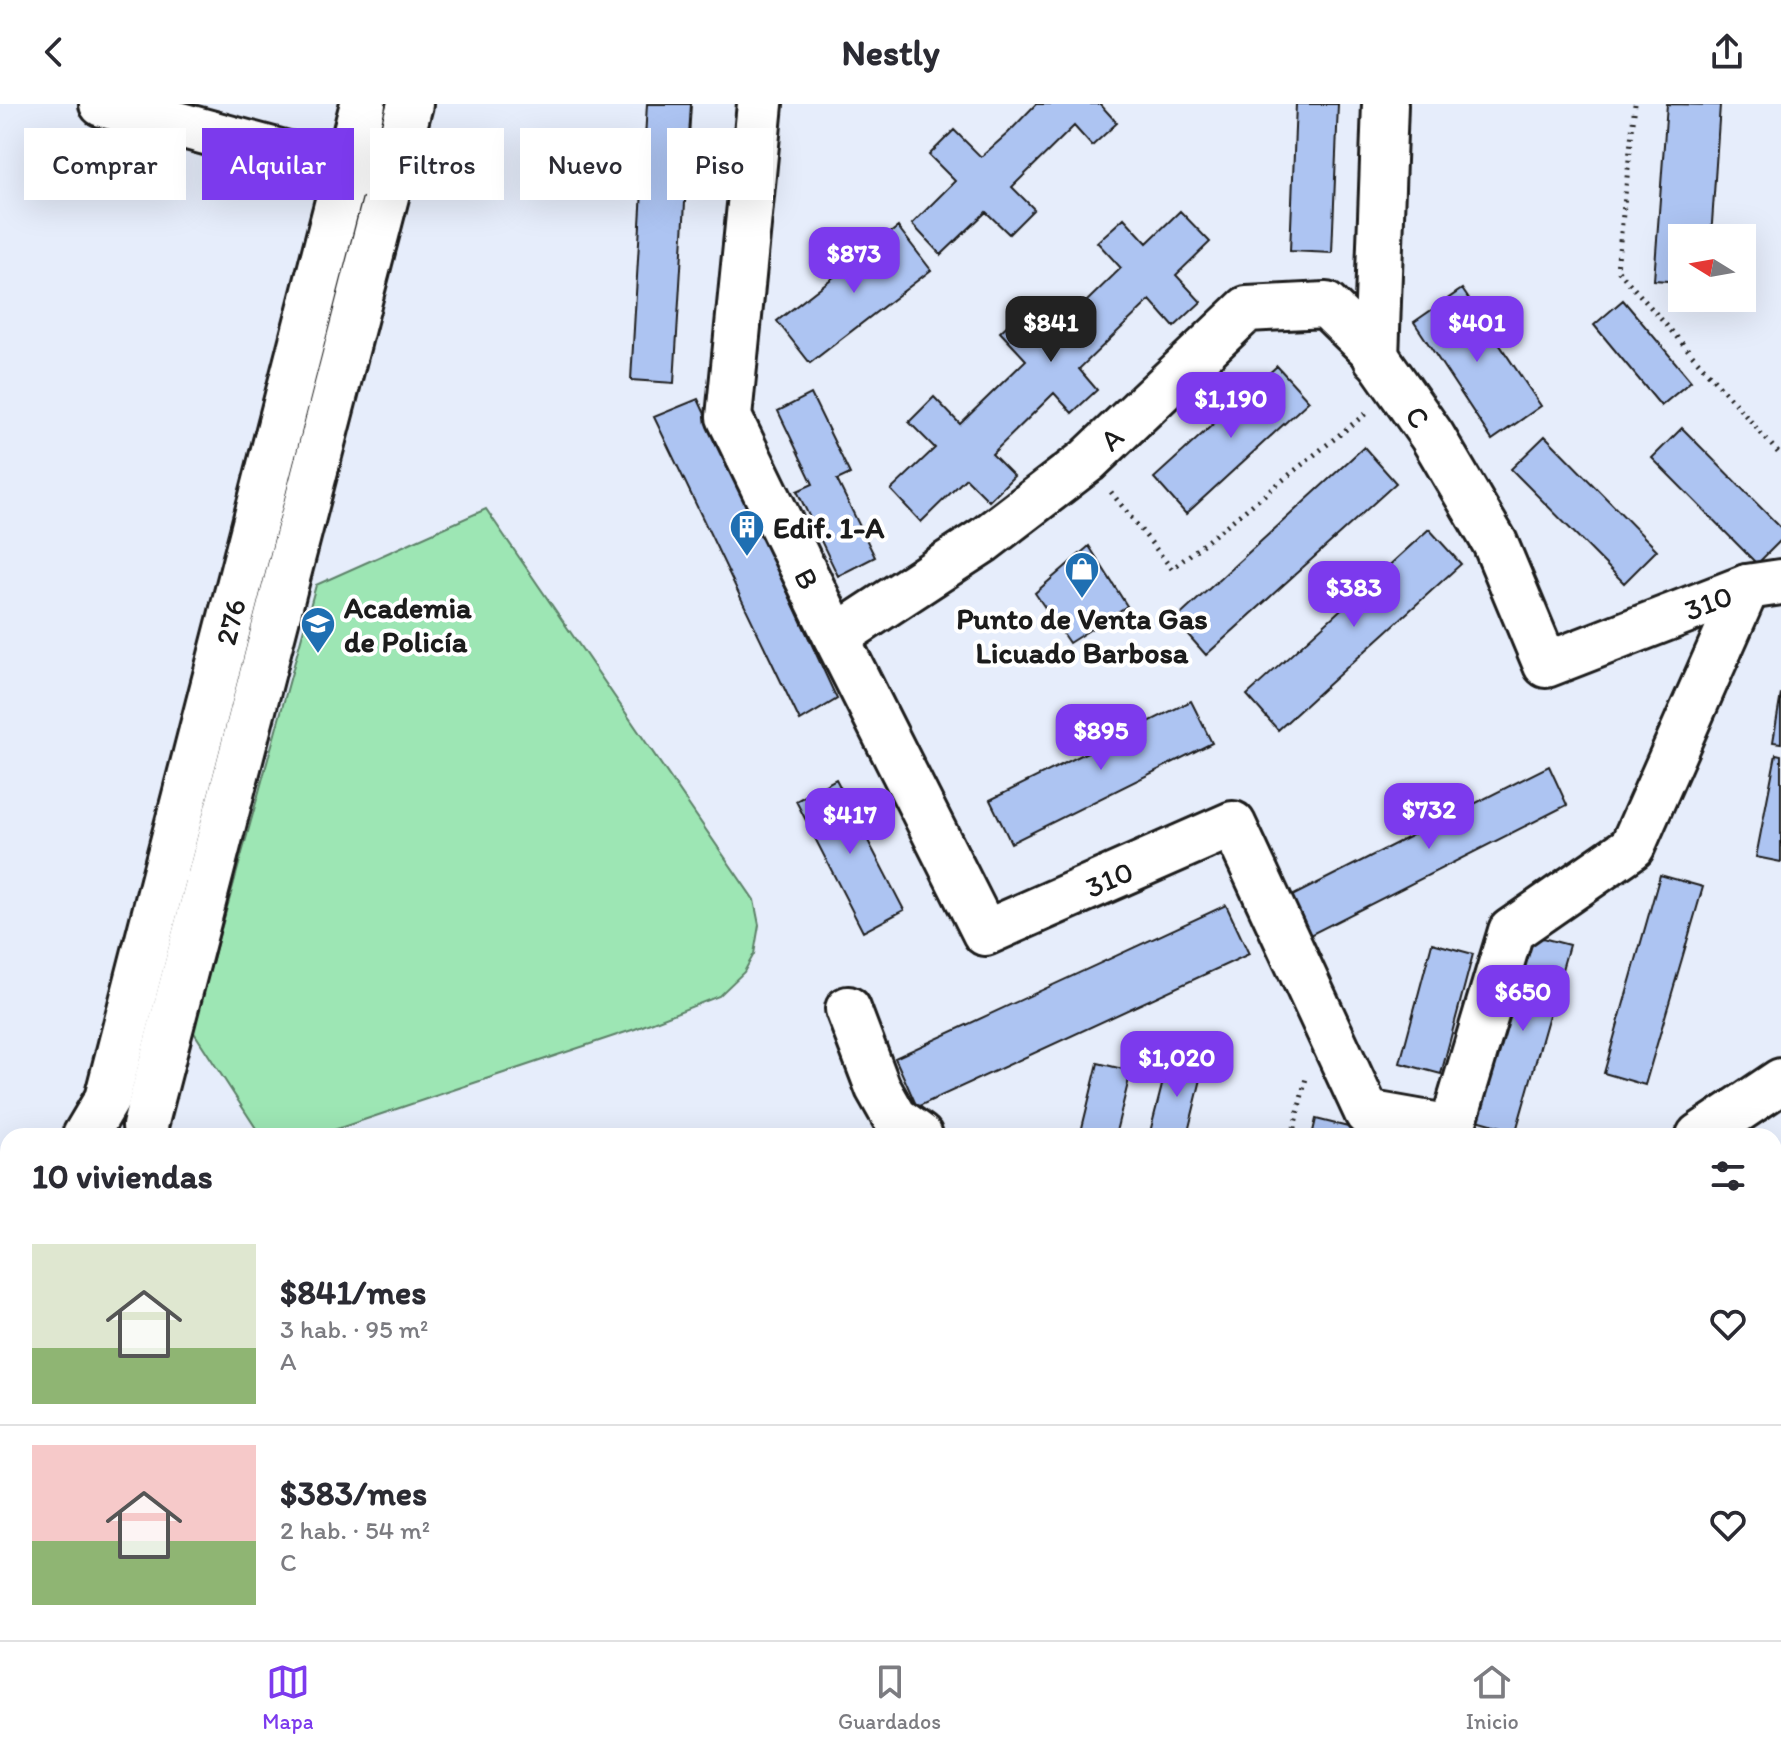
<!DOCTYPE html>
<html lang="es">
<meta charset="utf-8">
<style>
body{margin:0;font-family:Itim,sans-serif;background:#f2f2f3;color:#2b2b33;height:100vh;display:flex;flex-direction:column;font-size:30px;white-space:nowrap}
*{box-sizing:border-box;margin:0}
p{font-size:26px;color:#7c7c81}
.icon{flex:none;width:44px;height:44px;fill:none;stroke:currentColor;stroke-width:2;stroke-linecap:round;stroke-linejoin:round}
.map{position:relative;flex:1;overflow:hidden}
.panel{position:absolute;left:0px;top:1024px;width:1782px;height:512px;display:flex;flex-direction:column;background:#fff;border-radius:24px 24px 0 0;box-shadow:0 8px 32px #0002}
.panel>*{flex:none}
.banner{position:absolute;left:24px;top:24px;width:800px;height:72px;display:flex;gap:16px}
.needle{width:52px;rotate:281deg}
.buttons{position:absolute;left:1668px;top:120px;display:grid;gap:16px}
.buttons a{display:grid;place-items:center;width:88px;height:88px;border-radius:0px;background:#fff;box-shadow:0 8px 32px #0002;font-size:40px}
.price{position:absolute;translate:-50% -68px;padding:0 18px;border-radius:16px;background:#7c3aed;color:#fff;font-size:26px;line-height:52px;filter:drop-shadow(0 2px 4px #0008)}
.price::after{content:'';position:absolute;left:50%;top:48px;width:24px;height:18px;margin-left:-12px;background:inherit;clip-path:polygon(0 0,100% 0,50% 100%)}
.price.current{background:#222;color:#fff}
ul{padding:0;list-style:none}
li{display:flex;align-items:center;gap:24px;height:200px;padding:0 32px}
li+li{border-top:2px solid #e1e1e2}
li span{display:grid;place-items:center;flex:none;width:224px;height:160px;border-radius:0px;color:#555}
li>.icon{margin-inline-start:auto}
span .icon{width:96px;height:96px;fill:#fffc;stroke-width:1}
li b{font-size:34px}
h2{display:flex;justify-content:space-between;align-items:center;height:96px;padding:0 32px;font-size:34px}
.tag{padding:0 28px;border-radius:0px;background:#fff;box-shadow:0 8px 32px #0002;font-size:28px;line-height:72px}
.tag.current{background:#7c3aed;color:#fff}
header{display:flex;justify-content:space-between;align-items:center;height:104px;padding:0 32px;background:#fff;font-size:36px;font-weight:700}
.menu{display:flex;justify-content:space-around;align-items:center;height:112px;border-top:2px solid #e1e1e2;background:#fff;font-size:22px;color:#7c7c81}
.menu a{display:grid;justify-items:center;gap:4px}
.menu .current{color:#7c3aed}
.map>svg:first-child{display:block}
</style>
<header><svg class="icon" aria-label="back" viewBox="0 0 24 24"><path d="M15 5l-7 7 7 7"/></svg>Nestly<svg class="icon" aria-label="share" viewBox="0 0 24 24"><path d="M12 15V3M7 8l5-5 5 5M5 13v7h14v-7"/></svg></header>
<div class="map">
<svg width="1781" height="1536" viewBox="0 0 1781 1536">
<rect width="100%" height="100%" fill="#e6edfb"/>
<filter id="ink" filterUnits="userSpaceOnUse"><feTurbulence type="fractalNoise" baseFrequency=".0125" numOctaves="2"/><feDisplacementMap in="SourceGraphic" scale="16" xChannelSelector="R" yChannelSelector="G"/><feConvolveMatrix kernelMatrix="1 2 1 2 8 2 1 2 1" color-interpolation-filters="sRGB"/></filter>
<g filter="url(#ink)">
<path fill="#9de6b4" stroke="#5c8168" stroke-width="2" d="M486 405 754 796 759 821 754 850 744 868 719 892 635 925 316 1032H261L193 927 316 481Z
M615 1528H824L810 1536H620Z"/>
<path fill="#adc4f2" stroke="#1c1c1c" stroke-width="2" d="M647 0H691L674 279 631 276Z
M1036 0H1100L1117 19 1092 42 1074 22 1012 83 1034 105 1009 130 986 108 941 151 912 120 955 77 929 51 954 26 981 53 1008 29Z
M1296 0H1338L1332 149 1290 147Z
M1667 0 1720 1 1711 134H1682V178L1654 176Z
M1180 107 1210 138 1176 171 1201 198 1174 223 1150 196 1079 265 1097 286 1072 309 1054 289 992 350 1014 372 989 397 966 374 921 418 891 386 935 344 909 318 934 293 960 320 1026 256 1000 228 1025 205 1050 233 1121 164 1097 138 1124 114 1147 139Z
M898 123 931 166 810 259 777 217Z
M1462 185 1541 302 1492 336 1414 218Z
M1623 196 1691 277 1661 302 1594 221Z
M1277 262 1309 297 1186 410 1154 374Z
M811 290 850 370 837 376 875 453 838 472 797 387 813 380 778 307Z
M698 295 837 595 800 617 654 313Z
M1682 324 1781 424V436L1757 460 1652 354Z
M1545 332 1657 446 1624 479 1511 365Z
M1364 343 1396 379 1206 551 1175 516Z
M1429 425 1461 460 1278 626 1247 591Z
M1089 442 1127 502 1069 539 1035 489Z
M1781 590V639L1773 638Z
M1191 597 1212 639 1011 739 990 696Z
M1776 650 1781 651V758L1756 753Z
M1549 662 1567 701 1310 831 1290 793Z
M836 675 904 806 863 828 796 697Z
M1660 771 1703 783 1645 981 1604 969Z
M1226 801 1249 850 917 1003 895 954Z
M1531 831 1569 841 1516 1027 1477 1016Z
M1432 839 1473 850 1441 970 1400 959Z
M1169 954 1204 963 1187 1032H1149Z
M1098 959 1131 967 1115 1032H1080Z
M1316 1015 1356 1025 1354 1032H1312Z
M1781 1049V1114L1774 1119V1054Z
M1774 1174 1781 1184V1268L1774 1272Z
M0 1362 8 1364V1513L2 1536H0Z
M1781 1417V1457L1774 1444V1421Z
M177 1528H318L316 1536H194Z"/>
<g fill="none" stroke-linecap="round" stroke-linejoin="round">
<defs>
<g id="minor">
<path d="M102 0 373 73"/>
<path id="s1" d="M760 0 729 313 836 533 985 829 1233 720 1367 1009 1452 1024 1511 827 1632 743 1747 483"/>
<path d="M1376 254 1385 0"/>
<path id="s2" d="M836 533 984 436 1087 357 1247 205 1326 201 1371 245 1432 332 1495 439 1546 561 1747 483 1781 478"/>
<path d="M848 905 878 984 895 1014 920 1032"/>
<path id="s3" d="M85 1032 107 995 363 0"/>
<path d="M146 1032 145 1022 410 0"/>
<path d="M1699 1032 1781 977"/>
<path d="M0 1130 8 1126"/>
<path d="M0 1277 8 1279"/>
<path d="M1774 1510 1781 1529"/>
<path d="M387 1536 389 1528"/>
<path d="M1033 1536 1043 1528"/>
</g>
</defs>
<use href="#minor" stroke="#1c1c1c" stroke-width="50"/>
<path stroke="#1c1c1c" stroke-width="5" stroke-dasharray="2 6" stroke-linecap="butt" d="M1635 0 1617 165 1781 352
M1111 388 1172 465 1369 307
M1292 1032 1306 974"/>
<use href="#minor" stroke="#fff" stroke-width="44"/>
</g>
</g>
<defs>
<symbol id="building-pin" viewBox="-11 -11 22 30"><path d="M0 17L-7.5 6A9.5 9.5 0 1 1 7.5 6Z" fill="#1f6fb2" stroke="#fff"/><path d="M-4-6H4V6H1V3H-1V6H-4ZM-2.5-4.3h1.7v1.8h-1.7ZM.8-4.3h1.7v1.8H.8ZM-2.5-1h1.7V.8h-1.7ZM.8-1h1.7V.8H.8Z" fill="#fff"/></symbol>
<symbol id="shop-pin" viewBox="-11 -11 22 30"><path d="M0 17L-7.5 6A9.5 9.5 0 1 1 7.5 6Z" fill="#1f6fb2" stroke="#fff"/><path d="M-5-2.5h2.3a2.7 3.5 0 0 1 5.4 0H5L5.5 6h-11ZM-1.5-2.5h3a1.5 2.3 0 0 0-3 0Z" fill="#fff"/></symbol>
<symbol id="university-pin" viewBox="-11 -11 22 30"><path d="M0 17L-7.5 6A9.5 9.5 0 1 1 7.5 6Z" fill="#1f6fb2" stroke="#fff"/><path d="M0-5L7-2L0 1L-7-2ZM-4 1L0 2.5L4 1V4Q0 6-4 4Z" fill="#fff"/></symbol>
</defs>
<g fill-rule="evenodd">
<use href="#building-pin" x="727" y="403" width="40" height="54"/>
<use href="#shop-pin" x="1062" y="445" width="40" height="54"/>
<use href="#university-pin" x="298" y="500" width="40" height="54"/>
</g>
<g text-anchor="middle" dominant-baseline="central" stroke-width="8" stroke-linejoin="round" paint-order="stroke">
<g font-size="30" fill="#1c1c1c" stroke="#fff">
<text stroke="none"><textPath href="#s2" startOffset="752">C</textPath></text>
<text stroke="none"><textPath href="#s2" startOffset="340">A</textPath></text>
<text stroke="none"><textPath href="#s1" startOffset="494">B</textPath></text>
<text stroke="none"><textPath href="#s2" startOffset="1206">310</textPath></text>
<text stroke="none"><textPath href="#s3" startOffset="536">276</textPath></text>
<text stroke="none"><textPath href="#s1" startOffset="1026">310</textPath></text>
</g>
<g font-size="30" font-weight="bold" fill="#1c1c1c" stroke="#fff" text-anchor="start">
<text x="773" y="423">Edif. 1-A</text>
<text x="344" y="503">Academia<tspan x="344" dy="34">de Policía</tspan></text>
<text x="1082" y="514" text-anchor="middle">Punto de Venta Gas<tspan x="1082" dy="34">Licuado Barbosa</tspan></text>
</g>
</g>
</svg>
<div class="buttons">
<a><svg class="needle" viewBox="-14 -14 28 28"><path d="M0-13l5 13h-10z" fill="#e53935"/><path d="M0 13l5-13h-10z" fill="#7c7c81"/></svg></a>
</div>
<b class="price" style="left:854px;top:191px">$873</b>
<b class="price current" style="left:1051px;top:260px">$841</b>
<b class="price" style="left:1477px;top:260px">$401</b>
<b class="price" style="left:1231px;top:336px">$1,190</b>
<b class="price" style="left:1354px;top:525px">$383</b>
<b class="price" style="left:1101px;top:668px">$895</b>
<b class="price" style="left:1429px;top:747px">$732</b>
<b class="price" style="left:850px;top:752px">$417</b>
<b class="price" style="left:1523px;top:929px">$650</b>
<b class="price" style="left:1177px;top:995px">$1,020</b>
<div class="banner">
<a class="tag">Comprar</a>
<a class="tag current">Alquilar</a>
<a class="tag">Filtros</a>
<a class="tag">Nuevo</a>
<a class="tag">Piso</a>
</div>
<section class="panel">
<h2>10 viviendas<svg class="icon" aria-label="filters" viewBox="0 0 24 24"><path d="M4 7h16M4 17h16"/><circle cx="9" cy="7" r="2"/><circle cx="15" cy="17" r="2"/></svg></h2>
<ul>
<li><span style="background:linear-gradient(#dfe7d0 65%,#8fb573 0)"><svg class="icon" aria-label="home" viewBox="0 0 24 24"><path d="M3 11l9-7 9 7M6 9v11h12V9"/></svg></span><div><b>$841/mes</b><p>3 hab. · 95 m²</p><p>A</p></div><svg class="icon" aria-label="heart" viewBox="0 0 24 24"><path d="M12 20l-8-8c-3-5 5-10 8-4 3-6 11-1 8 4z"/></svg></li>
<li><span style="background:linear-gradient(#f6c9c9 60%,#8fb573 0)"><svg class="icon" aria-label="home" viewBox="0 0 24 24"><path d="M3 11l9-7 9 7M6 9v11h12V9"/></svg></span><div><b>$383/mes</b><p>2 hab. · 54 m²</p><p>C</p></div><svg class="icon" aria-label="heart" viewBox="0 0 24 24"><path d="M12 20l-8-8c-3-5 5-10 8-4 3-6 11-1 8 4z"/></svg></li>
</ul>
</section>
</div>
<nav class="menu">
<a class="current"><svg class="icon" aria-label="map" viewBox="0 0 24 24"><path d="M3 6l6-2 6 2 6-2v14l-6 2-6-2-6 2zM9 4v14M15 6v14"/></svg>Mapa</a>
<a><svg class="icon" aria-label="saved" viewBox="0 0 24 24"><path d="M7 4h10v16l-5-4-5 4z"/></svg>Guardados</a>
<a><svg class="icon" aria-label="home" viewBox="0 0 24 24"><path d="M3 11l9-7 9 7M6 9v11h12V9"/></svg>Inicio</a>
</nav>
